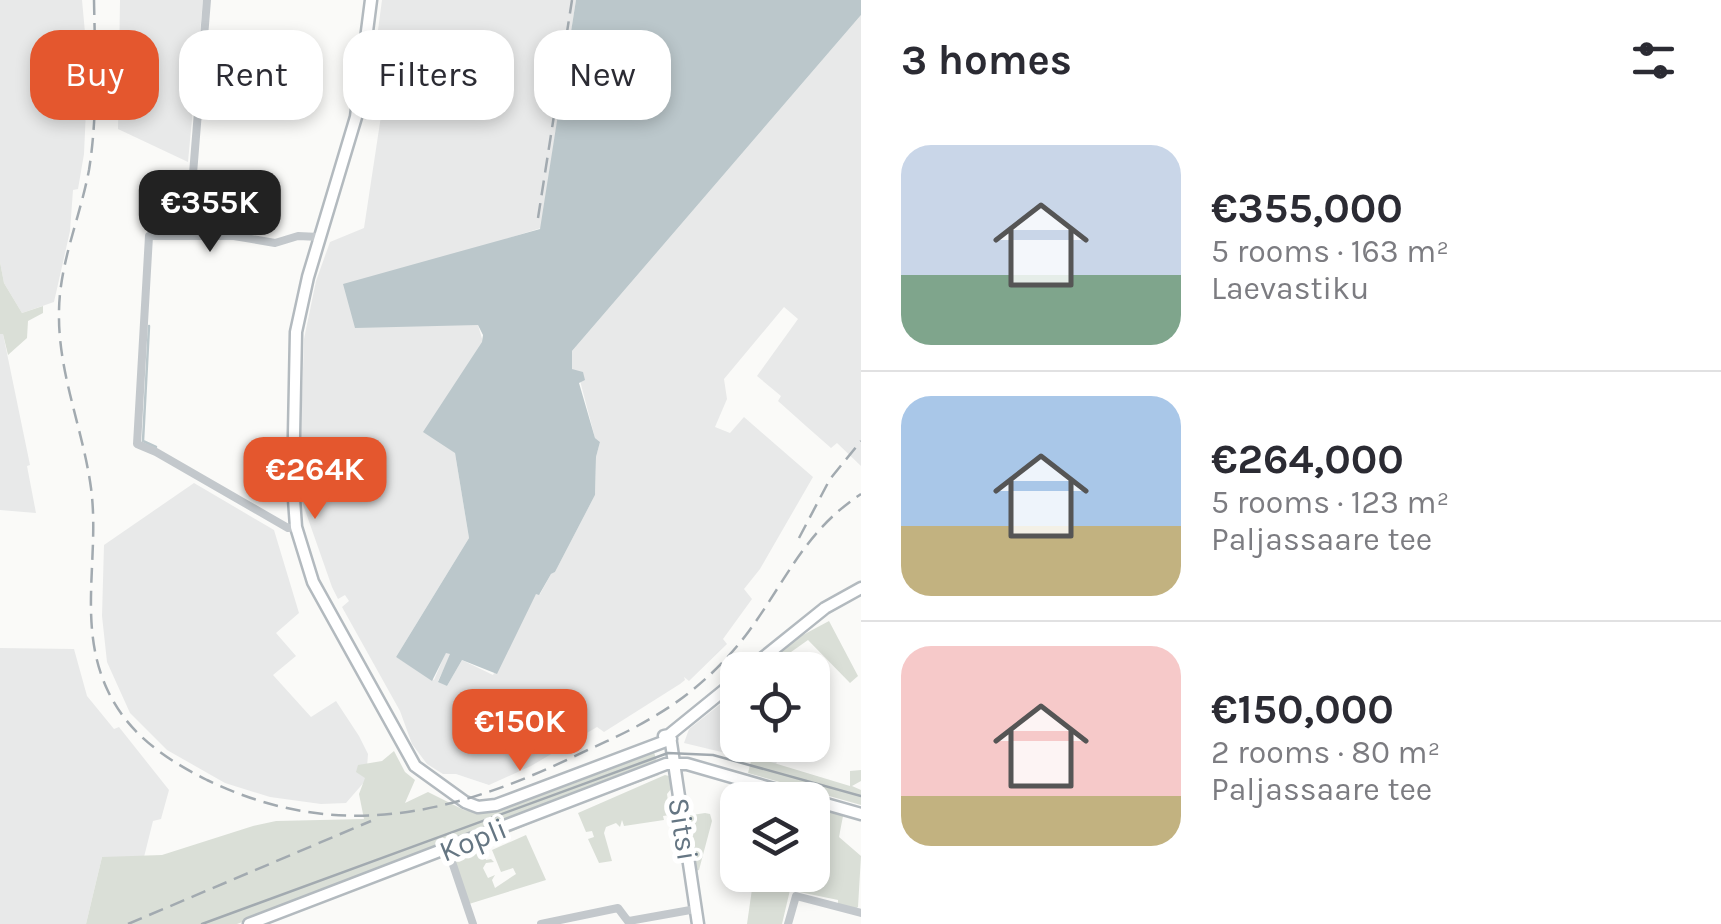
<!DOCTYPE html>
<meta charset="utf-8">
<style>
body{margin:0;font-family:Karla,sans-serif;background:#f7f7f7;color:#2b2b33;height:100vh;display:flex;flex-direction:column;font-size:38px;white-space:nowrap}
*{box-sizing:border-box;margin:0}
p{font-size:32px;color:#7c7c81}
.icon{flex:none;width:55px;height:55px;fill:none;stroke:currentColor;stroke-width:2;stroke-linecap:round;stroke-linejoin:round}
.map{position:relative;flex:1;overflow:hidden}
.panel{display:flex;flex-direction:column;background:#fff;width:860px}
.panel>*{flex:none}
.hud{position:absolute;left:30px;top:30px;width:680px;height:90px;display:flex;gap:20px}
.controls{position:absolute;left:720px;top:652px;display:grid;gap:20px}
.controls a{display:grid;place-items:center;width:110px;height:110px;border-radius:20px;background:#fff;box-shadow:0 5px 15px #0003;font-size:50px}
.price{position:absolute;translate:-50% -85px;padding:0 22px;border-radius:20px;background:#e4572e;color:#fff;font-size:32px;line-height:65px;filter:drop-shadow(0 2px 5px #0008)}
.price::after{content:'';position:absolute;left:50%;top:60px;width:30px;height:22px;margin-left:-15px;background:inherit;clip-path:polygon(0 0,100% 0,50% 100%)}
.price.selected{background:#222;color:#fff}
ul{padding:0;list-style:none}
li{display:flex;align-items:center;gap:30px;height:250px;padding:0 40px}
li+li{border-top:2px solid #e1e1e2}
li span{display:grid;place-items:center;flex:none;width:280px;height:200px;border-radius:30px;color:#555}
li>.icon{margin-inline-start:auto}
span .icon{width:120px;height:120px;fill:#fffc;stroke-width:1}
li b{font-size:42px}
h2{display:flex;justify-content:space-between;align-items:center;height:120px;padding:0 40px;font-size:42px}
.chip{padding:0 35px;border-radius:30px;background:#fff;box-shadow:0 5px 15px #0003;font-size:35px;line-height:90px}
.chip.selected{background:#e4572e;color:#fff}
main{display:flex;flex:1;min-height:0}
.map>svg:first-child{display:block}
</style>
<main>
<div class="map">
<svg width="861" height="924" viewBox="0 0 861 924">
<rect width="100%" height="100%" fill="#fafaf8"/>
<path fill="#e8e9e9" d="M0 0H82L88 65 84 154 78 189 73 190 70 231 54 302 22 313 4 283 0 262Z
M120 0H203L188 162 118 129Z
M382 0H576L541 228 506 239 478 325 483 342 455 453 469 538 396 657 434 680 446 652 451 654 438 681 447 686 462 660 493 675 536 593 540 594 551 574 555 572 595 495 596 457 600 442 595 438 578 373 572 369V351L861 15V466L837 443 831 448 806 426 778 401 781 396 757 376 798 319 784 307 724 379 727 399 715 427 730 433 744 417 813 477 760 569 744 589 752 599 723 639 727 644 689 681 684 677 685 680 680 684 604 732 597 727 531 766 489 785 456 774H443L427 764 412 744 400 711 342 607 349 601 345 595 338 599 332 587 299 493 304 339 316 281 330 242 364 228 381 116 367 113Z
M0 334H3L30 465 27 466 36 513 0 510Z
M194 483 274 530 299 613 276 633 296 656 273 675 311 717 336 701 359 736 368 754 366 780 346 803 321 804 270 797 225 783 167 750 130 713 107 662 102 616 104 545Z
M0 648 74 649 87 696 114 729 119 727 169 790 161 819 153 821 144 857H102L86 924H0Z
M737 691 738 745H781L776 765 684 743 689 729Z"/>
<path fill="#dadfd7" d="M0 262 4 283 22 313 43 306V313L28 321 27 338 8 355 3 334H0Z
M829 621 858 676 850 683 808 640 784 657 779 653 801 636Z
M394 751 405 772 415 780 405 803 428 792 464 810 481 813 654 752 657 762 237 924H86L102 857 162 855 253 826 276 821 364 819 359 794 365 778 356 772 358 765 382 761Z
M764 760 850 786V771L861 770V781L852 786 861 790V805L748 773 751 761Z
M659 772V775L565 809 454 856 453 854 564 807Z
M665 775 669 776 671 789 667 794 670 815 663 816 664 820 624 826 622 820 620 827 616 823 606 827 604 833 612 861 599 863 588 839 594 837 592 831 586 832 578 813Z
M813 807 843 816 839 837 861 856 858 907 855 909 838 904V900L790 890 782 924H747L754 875H762L760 884 764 886 768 881 779 888 783 875H812Z
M705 813 710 814 712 821 699 870 695 871 686 816Z
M526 835 546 880 469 904 454 860 486 847 487 852 484 854 486 860 491 859 494 862 486 863 483 868 488 878 495 875 492 880 495 888 516 874 513 868 501 872 492 850Z"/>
<path fill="#bbc7cb" d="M576 0H861V15L572 351V369L583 372 585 380 579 383 595 438 600 442 596 457 595 495 555 572 551 574 539 595 536 594 497 674 462 660 447 686 438 682 450 654 446 653 432 681 396 657 469 538 455 453 423 432 482 342 483 335 478 325 355 328 343 284 540 229Z"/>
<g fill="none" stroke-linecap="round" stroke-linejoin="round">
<path stroke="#bbc7cb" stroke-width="2.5" d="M149 326 143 441 156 447"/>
<defs>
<path id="secondary" d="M371 0 356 117 308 277 296 332 293 485 296 527 313 582 415 766 465 802 478 807 496 805 671 739
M748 670 825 608 861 588
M664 736 669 735 738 679
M670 736 698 924
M812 800 861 814
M249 924 666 764H687L812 800"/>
</defs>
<use href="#secondary" stroke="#b3babf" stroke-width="15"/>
<path stroke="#c3c8cc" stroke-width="8" d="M188 236 207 0
M296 527 288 528 156 452 137 444 149 236H234L275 243 298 236 319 237
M448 850 473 924
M629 921 696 909
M541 924 618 908 630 924
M788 924 796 896 861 913"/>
<use href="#secondary" stroke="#fff" stroke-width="10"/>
<path stroke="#a2aab0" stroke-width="2.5" d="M202 924 668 753 713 755 861 796"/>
<path stroke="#a2aab0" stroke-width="2.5" stroke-dasharray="15 8" stroke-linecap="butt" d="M94 0C95 57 98 114 89 170 80 218 59 264 59 313 58 373 83 429 91 488 100 556 77 624 107 689 127 733 165 759 207 780 336 842 449 816 573 757 600 744 627 733 653 717 690 696 724 665 749 631 787 579 805 531 861 494
M538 218 572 0
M799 538 830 479 861 441
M128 924 371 821"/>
</g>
<g text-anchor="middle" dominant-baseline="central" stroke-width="10" stroke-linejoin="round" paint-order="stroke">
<g font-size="30" fill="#657683" stroke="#fff">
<text transform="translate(683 829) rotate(81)">Sitsi</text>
<text transform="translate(473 840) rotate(-22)">Kopli</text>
</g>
</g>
</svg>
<div class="controls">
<a><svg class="icon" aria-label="locate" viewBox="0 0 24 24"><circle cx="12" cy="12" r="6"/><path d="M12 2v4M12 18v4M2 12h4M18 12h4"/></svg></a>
<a><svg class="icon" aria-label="layers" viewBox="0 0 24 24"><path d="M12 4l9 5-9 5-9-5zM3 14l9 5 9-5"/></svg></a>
</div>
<b class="price selected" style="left:210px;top:255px">€355K</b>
<b class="price" style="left:315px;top:522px">€264K</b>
<b class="price" style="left:520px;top:774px">€150K</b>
<div class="hud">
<a class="chip selected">Buy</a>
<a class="chip">Rent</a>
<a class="chip">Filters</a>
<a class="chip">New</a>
</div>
</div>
<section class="panel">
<h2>3 homes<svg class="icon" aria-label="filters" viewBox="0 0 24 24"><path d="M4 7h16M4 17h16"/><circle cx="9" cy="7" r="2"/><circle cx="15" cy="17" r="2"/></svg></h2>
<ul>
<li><span style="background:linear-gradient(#c9d6e8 65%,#7fa58c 0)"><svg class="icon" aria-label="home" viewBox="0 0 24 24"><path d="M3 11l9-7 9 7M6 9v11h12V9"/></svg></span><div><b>€355,000</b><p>5 rooms · 163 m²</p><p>Laevastiku</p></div></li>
<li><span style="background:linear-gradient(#a9c7e8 65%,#c2b280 0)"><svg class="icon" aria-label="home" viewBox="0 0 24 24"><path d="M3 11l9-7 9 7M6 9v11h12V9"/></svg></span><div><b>€264,000</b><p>5 rooms · 123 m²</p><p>Paljassaare tee</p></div></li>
<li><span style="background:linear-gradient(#f6c9c9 75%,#c2b280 0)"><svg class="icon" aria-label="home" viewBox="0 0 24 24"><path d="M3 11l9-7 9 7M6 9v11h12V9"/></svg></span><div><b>€150,000</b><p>2 rooms · 80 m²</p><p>Paljassaare tee</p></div></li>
</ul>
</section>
</main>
